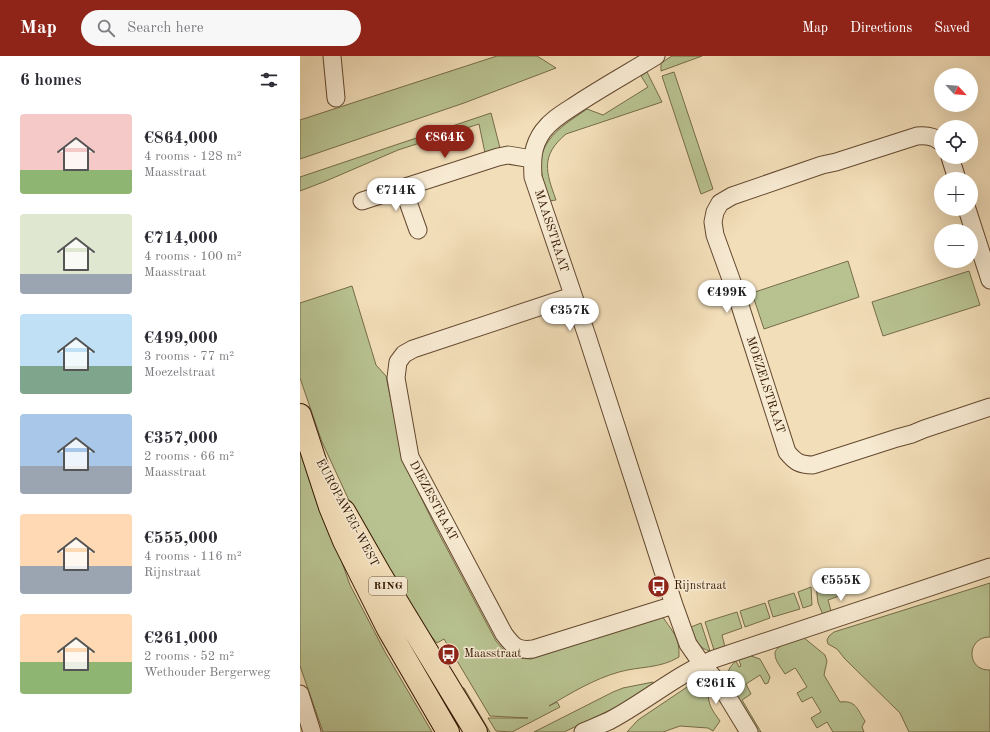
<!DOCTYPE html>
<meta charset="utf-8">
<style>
body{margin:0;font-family:"Old Standard TT",serif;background:#f7f7f7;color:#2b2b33;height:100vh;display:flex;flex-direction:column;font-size:15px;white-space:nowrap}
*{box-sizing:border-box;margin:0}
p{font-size:13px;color:#7c7c81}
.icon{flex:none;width:22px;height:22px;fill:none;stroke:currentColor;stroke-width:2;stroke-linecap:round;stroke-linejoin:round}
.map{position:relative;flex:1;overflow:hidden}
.side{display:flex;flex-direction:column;background:#fff;width:300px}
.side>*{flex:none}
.needle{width:26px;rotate:116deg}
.tools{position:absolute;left:634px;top:12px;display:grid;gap:8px}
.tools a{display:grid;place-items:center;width:44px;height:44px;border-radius:50%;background:#fff;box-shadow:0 4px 16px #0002;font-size:20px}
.price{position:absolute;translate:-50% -34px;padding:0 9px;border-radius:14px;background:#fff;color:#222;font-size:13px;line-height:26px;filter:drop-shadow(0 1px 2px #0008)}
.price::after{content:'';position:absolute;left:50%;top:24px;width:12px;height:9px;margin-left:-6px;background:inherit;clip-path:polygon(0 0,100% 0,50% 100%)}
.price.active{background:#8f2418;color:#fff}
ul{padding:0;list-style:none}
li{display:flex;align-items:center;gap:12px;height:100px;padding:0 20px}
li span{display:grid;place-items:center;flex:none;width:112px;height:80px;border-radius:4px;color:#555}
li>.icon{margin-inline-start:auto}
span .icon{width:48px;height:48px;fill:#fffc;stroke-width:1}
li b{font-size:17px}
h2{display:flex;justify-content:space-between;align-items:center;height:48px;padding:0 20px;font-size:17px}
header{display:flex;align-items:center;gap:24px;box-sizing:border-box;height:56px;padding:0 20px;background:#8f2418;color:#fff}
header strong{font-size:19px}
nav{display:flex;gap:22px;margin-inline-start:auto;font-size:14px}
.search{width:280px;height:36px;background:#f7f7f7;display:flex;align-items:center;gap:10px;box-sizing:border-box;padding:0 14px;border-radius:22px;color:#7c7c81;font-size:15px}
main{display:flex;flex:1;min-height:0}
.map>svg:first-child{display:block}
</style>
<header>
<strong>Map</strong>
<div class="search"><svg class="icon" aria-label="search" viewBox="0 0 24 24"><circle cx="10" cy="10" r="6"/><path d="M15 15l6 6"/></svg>Search here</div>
<nav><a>Map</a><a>Directions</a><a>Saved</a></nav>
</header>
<main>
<section class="side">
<h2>6 homes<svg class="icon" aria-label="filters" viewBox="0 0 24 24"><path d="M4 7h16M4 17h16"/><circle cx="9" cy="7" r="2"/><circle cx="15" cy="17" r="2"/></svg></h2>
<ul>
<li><span style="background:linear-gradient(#f6c9c9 70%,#8fb573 0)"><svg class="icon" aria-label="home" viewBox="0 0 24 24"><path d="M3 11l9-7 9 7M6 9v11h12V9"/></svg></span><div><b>€864,000</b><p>4 rooms · 128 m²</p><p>Maasstraat</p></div></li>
<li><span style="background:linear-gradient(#dfe7d0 75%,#9aa5b1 0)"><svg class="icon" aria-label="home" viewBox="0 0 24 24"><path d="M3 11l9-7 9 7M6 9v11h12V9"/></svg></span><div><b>€714,000</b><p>4 rooms · 100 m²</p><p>Maasstraat</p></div></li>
<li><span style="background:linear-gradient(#bfe0f5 65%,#7fa58c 0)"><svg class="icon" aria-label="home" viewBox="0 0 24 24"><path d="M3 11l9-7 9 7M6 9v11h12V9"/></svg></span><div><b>€499,000</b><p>3 rooms · 77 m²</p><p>Moezelstraat</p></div></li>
<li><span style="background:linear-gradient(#a9c7e8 65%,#9aa5b1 0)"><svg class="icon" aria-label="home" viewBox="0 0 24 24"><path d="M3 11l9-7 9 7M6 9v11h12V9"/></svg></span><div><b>€357,000</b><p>2 rooms · 66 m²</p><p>Maasstraat</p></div></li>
<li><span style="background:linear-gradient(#ffd9b3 65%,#9aa5b1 0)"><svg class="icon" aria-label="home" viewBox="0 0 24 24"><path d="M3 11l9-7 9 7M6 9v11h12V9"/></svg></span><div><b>€555,000</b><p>4 rooms · 116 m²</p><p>Rijnstraat</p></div></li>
<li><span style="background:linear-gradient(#ffd9b3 60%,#8fb573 0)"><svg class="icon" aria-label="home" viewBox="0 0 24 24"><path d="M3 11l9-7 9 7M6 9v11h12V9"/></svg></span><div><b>€261,000</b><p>2 rooms · 52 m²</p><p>Wethouder Bergerweg</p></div></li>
</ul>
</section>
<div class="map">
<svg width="690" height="676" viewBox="0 0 690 676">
<rect width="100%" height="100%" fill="#f2deb9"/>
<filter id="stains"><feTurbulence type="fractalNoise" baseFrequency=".005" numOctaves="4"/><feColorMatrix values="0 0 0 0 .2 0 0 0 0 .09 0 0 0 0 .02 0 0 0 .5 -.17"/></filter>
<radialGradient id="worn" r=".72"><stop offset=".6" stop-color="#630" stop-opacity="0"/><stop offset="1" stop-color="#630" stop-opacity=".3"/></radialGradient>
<path fill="#b8c291" stroke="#766c49" d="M197 0H237L256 12 164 47 0 103V64Z
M372 0C383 0 392 0 402 0L361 15V7Z
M347 16 362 46 266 78C240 100 246 116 256 144L249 145C246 135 242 123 241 112 238 83 267 67 287 53L303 59 348 31 341 20Z
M374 16 413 133 401 138 362 20Z
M191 57 200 92 185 97 179 68 98 94 26 125 0 135V121Z
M548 205 559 241 464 273 452 237Z
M669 215 680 249 583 280 572 246Z
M52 230 76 309 86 320 103 405 136 472 196 585C208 599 212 602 231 603L362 560C372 575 380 581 379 601 359 613 340 610 319 616 294 623 271 637 249 650L257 646 260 651 212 676 196 675 188 662H228L190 660 144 583 137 587 112 557 53 453 22 386 0 322V247Z
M0 388 50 529 85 596 132 676H23L0 610Z
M538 522 544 539H542L528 544 531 555 523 559 518 547 516 530Z
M690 527V581C666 581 666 615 690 614V676H609L600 657 545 603 537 593 528 588 527 584 529 580 534 576Z
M511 531 512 549 503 552 498 536Z
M494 537 500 553 473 561 468 545Z
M465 547 470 562 445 571 440 555Z
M437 556 442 572 422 579 425 591 414 594 405 566Z
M401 567 410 595C397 592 395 582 391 571Z
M503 581 525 599 527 605 524 619 540 646C556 644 557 653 565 665L562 671 564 676H533L527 666 517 672 511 662 521 656 512 641 502 646 497 637 507 631 496 613 495 612 485 618C482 613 475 605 475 598 474 589 496 584 503 581Z
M451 600 460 603 470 621 468 627 465 628 460 619 446 628 451 638 442 644 461 676H457L427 625C427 616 429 611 436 605L439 611 441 610 439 604Z
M353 626 354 627 329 645 264 676H234L313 636 323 632Z
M395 629 404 631 408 635C408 649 412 654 420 665L413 675 408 672 380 670 363 676H327L338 664 387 631Z
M162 632H164L190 676H182Z"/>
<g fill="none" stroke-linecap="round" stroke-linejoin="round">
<defs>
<path id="street" d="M32 0 36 42
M356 0C330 16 303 31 277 48 265 56 252 63 243 75 232 90 232 104 233 121L287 280 374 549 388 588 402 608 421 630 449 676
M641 86C634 80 626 79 617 80L536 106 522 109 432 140 420 147 415 156 413 166 415 179 436 237 487 396C495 406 500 409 513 409L597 382 612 378 624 373 690 351
M650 101 657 123
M106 131 108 146 118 174
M62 145 198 101 208 99 232 103
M667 153 690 224
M272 240 113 293 104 298 98 306 96 322 110 401 204 578C213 590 217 595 233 593L374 549
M0 638 12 676
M283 676C292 672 300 669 309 665 345 646 376 619 414 603L690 511"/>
<path id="primary" d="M0 359 30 451 44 485 88 573 148 676
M44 455 80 518 176 676"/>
</defs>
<use href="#street" stroke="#64492f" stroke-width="19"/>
<use href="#primary" stroke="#341701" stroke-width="24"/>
<use href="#street" stroke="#f7ead2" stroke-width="17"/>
<use href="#primary" stroke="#f2deb9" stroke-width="22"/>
</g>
<defs>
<symbol id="bus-disc" viewBox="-11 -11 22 22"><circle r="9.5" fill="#8f2418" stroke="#f7ead2"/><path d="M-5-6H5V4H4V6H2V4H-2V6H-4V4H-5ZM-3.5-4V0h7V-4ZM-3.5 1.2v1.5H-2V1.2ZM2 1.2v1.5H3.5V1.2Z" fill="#fff"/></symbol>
</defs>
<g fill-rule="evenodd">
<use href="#bus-disc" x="346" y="518" width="25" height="25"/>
<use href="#bus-disc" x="136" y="586" width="25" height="25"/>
</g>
<g text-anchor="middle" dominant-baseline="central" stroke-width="3" stroke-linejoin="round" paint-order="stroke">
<rect fill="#f7ead2" stroke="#6e5640" stroke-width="1" x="69" y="521" width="38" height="18" rx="3"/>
<g font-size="11" font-weight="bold" fill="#341701">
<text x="88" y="530">RING</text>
</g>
<g font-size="12" fill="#341701" stroke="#f7ead2">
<text transform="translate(251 175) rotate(72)">MAASSTRAAT</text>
<text transform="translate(465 329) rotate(72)">MOEZELSTRAAT</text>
<text transform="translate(133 445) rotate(62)">DIEZESTRAAT</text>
<text transform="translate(47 457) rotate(62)">EUROPAWEG-WEST</text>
</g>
<g font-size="12" fill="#341701" stroke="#f7ead2" text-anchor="start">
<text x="374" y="530">Rijnstraat</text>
<text x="164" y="598">Maasstraat</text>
</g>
</g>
<rect width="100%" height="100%" filter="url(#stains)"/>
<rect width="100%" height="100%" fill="url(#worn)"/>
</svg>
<div class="tools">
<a><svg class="needle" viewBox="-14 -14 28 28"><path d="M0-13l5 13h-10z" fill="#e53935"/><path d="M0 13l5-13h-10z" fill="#7c7c81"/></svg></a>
<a><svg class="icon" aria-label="locate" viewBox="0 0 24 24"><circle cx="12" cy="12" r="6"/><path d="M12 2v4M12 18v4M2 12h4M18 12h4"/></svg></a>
<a>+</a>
<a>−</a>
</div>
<b class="price active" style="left:145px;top:103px">€864K</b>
<b class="price" style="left:96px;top:156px">€714K</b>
<b class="price" style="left:427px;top:258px">€499K</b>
<b class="price" style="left:270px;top:276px">€357K</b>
<b class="price" style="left:541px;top:546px">€555K</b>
<b class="price" style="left:416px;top:649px">€261K</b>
</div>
</main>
